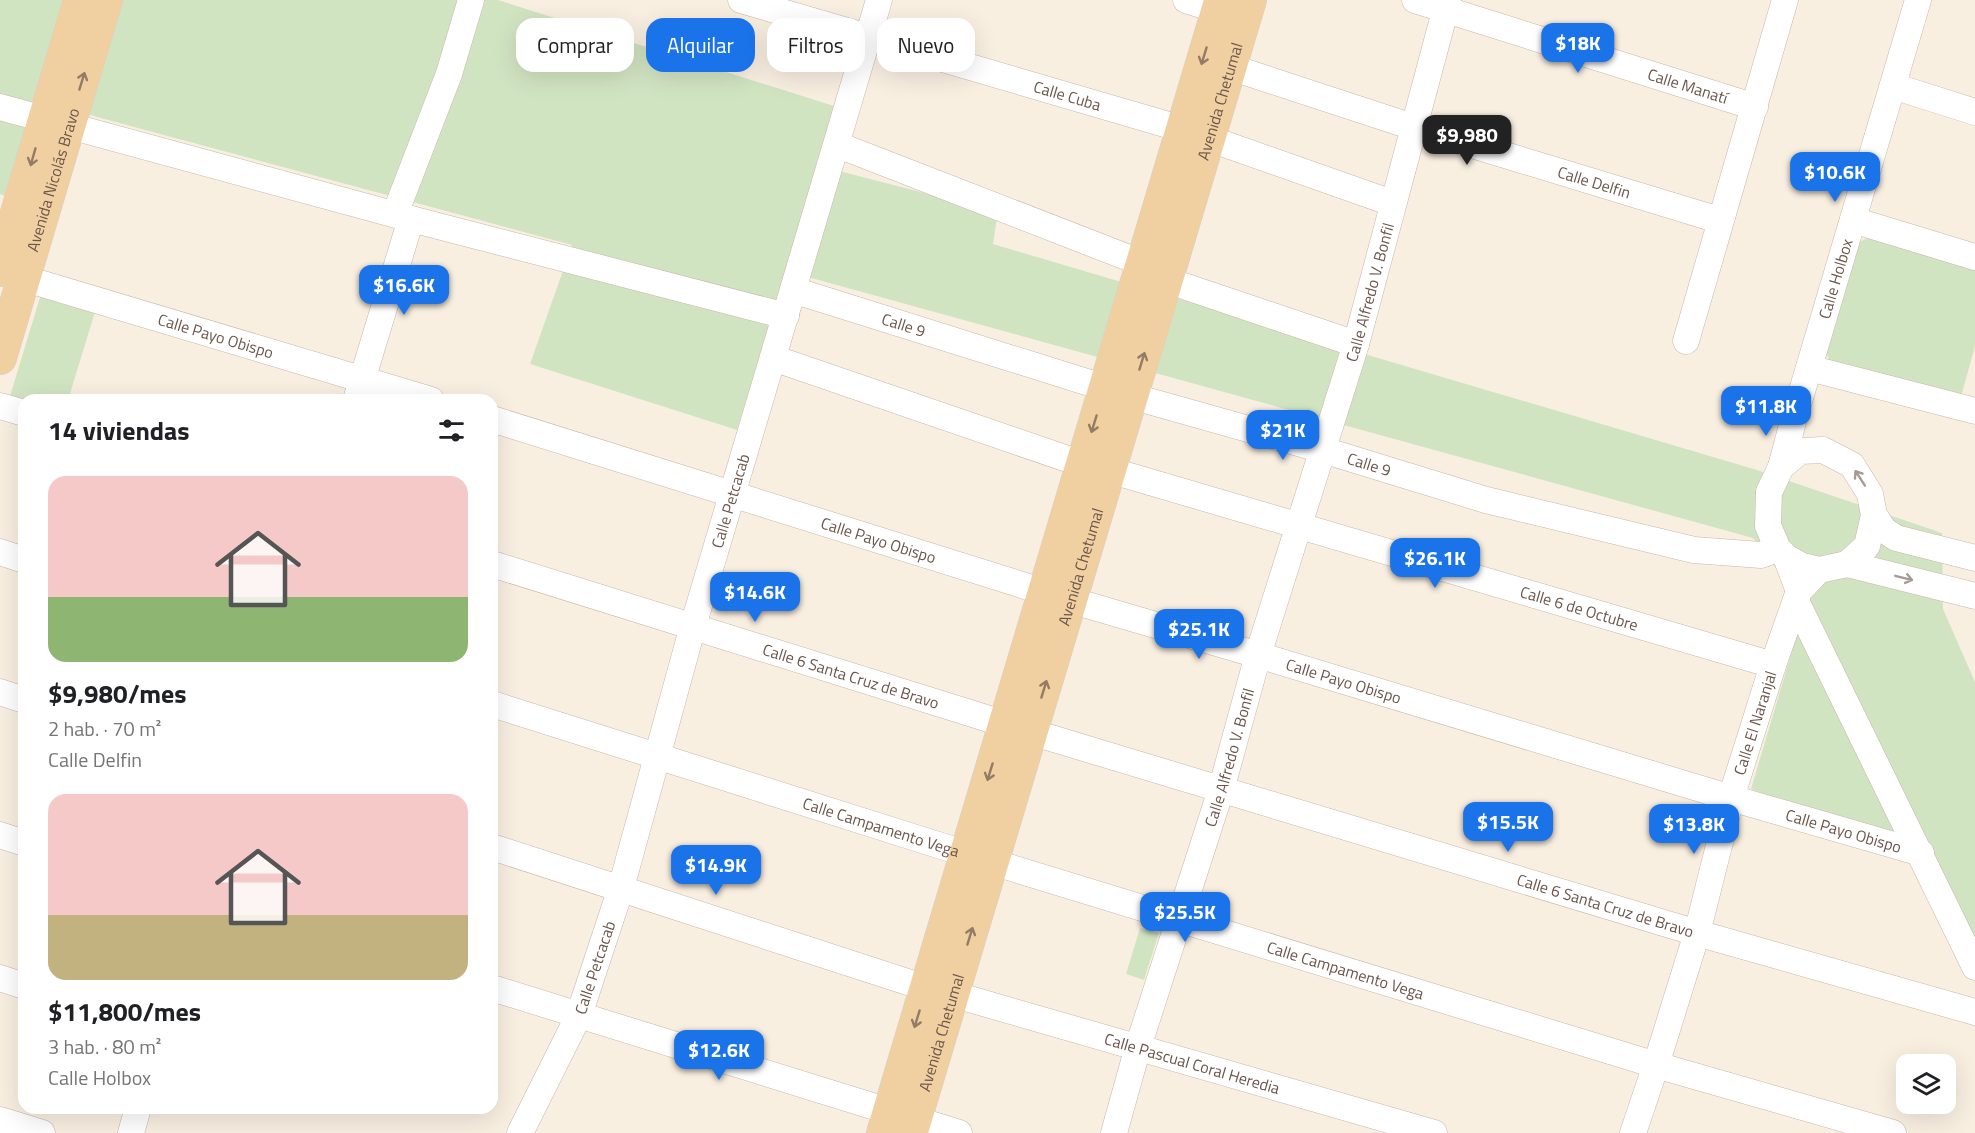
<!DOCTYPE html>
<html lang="es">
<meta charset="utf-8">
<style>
body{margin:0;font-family:"Titillium Web",sans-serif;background:#f2f2f2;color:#202124;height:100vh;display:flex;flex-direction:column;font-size:22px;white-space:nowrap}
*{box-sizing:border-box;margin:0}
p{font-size:20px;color:#757577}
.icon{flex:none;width:33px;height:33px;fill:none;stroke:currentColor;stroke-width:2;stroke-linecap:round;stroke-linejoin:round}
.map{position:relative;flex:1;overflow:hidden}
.details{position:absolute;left:18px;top:394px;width:480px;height:720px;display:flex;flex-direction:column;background:#fff;border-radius:18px;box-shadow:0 6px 24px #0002}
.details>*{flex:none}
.banner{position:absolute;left:516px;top:18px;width:570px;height:54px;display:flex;gap:12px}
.fabs{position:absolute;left:1896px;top:1054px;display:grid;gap:12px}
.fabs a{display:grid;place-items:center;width:60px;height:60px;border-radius:12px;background:#fff;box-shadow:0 6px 24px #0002;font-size:30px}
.price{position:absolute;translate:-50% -51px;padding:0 14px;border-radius:12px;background:#1a73e8;color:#fff;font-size:20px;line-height:39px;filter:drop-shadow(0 2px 3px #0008)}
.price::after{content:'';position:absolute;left:50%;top:36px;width:18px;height:14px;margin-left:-9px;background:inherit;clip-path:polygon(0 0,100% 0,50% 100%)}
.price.on{background:#222;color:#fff}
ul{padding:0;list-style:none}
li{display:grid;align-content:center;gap:12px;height:318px;padding:0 30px}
li span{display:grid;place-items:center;height:186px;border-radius:18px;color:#555}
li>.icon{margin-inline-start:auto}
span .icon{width:108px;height:108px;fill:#fffc;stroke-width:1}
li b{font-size:26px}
h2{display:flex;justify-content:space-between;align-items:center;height:72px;padding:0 30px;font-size:26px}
.pill{padding:0 21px;border-radius:18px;background:#fff;box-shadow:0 6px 24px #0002;font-size:21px;line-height:54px}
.pill.on{background:#1a73e8;color:#fff}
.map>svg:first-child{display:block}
</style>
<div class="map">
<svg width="1975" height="1133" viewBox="0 0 1975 1133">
<rect width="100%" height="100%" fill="#f9efe1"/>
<path fill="#d1e4c2" d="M0 0H498L834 106 816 165 998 212 993 244 1757 470 1942 533 1943 609 1975 682V982L1914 851 1751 789 1805 607 1753 538 786 271 737 430 530 364 572 245 45 103 23 203 0 194Z
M1870 237 1975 267V346L1961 397 1830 363 1826 352 1859 242Z
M41 294 95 312 68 400H24L10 396Z
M1140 928 1159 933 1144 980 1126 974Z"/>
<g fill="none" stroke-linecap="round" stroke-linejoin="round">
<defs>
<g id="minor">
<path id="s1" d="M741 0 1182 129 1392 203"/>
<path d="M1186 0 1218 10"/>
<path id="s2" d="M1415 0 1755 107"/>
<path id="s3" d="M1230 67 1413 127 1719 220"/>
<path d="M1893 86 1975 112"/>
<path d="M0 107 411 219 786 316"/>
<path d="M838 145 1142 263"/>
<path d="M395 214 449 74 471 0"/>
<path d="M1853 220 1975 257"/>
<path id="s4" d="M6 273 431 400"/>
<path d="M1166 280 1356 344"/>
<path id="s5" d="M793 290 1131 396 1323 450 1486 500 1694 550 1761 555 1778 549"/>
<path d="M1686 341 1785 0"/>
<path d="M773 358 1082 464"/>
<path d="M1809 368 1975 411"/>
<path d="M356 400 411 219"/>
<path d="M0 406 24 413"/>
<path id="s6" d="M492 419 1070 600 1258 655 1731 798 1921 853"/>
<path id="s7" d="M1781 467 1794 418 1918 0"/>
<path id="s8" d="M1109 470 1773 665"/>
<path d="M1874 515 1884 530 1896 538 1975 558"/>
<path d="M0 552 24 560"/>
<path d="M1786 557 1802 566 1819 570 1847 564 1867 546 1874 515 1870 494 1852 465 1823 450 1800 451 1781 467 1769 492 1768 526 1778 549 1786 557 1799 591"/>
<path id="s9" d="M492 564 1005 724"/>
<path d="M1847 564 1975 596"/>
<path d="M1796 601 1975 967"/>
<path d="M0 692 24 700"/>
<path id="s10" d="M492 704 992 862 1656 1065 1893 1133"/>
<path id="s11" d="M1031 732 1697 933 1975 1012"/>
<path d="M0 835 24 843"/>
<path d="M492 847 926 988"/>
<path d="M0 978 24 986"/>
<path d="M492 988 959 1133"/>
<path id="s12" d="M952 994 1434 1133"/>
<path d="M0 1120 42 1133"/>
<path d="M131 1133 138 1108"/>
<path id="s13" d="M520 1133 579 1015 621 888 693 626 879 0"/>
<path id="s14" d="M1114 1133 1138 1047 1221 790 1258 655 1356 344 1448 0"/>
<path id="s15" d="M1633 1133 1656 1065 1697 933 1731 798 1773 665 1799 591 1819 570"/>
</g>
<g id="major">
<path d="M0 270 80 0"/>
<path id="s16" d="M0 358 106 0"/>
<path d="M883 1133 1221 0"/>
<path id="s17" d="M911 1133 1250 0"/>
</g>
</defs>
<use href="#minor" stroke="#c7b6aa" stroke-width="27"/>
<use href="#major" stroke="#d6d0cd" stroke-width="34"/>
<use href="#minor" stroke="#fff" stroke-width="26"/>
<use href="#major" stroke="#f0d0a1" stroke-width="33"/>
</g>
<defs><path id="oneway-shaft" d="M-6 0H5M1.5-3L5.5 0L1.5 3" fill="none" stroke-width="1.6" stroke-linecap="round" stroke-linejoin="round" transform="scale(1.5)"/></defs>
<g stroke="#947b65">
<use href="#oneway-shaft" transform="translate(1204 56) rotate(107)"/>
<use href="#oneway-shaft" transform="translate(82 81) rotate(-73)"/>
<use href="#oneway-shaft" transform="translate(33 157) rotate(106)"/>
<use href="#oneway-shaft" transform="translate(1142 361) rotate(-73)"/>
<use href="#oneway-shaft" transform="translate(1094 424) rotate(107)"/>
<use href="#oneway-shaft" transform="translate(1044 689) rotate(-73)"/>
<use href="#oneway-shaft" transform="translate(990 772) rotate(107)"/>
<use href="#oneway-shaft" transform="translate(970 936) rotate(-73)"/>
<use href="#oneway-shaft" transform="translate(917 1019) rotate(107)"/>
</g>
<g stroke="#a79a93">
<use href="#oneway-shaft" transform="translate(1860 478) rotate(-123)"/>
<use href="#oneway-shaft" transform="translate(1904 578) rotate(14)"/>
</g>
<g text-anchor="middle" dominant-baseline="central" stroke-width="6" stroke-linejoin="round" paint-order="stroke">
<g font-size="16" fill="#6c564b" stroke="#fcf3e7">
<text stroke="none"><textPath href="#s2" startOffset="286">Calle Manatí</textPath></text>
<text stroke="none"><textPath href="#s1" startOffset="340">Calle Cuba</textPath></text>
<text stroke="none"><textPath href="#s17" startOffset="1077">Avenida Chetumal</textPath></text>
<text stroke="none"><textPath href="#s16" startOffset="186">Avenida Nicolás Bravo</textPath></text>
<text stroke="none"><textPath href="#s3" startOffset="382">Calle Delfin</textPath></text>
<text stroke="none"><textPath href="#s7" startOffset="196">Calle Holbox</textPath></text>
<text stroke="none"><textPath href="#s14" startOffset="879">Calle Alfredo V. Bonfil</textPath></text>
<text stroke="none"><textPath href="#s5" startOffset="116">Calle 9</textPath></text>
<text stroke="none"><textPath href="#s4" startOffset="219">Calle Payo Obispo</textPath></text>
<text stroke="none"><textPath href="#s5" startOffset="602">Calle 9</textPath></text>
<text stroke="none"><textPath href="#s13" startOffset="668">Calle Petcacab</textPath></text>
<text stroke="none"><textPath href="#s6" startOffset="405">Calle Payo Obispo</textPath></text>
<text stroke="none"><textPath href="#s17" startOffset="591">Avenida Chetumal</textPath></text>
<text stroke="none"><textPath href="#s8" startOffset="490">Calle 6 de Octubre</textPath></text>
<text stroke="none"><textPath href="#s9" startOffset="376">Calle 6 Santa Cruz de Bravo</textPath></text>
<text stroke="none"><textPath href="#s6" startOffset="891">Calle Payo Obispo</textPath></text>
<text stroke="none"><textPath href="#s15" startOffset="428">Calle El Naranjal</textPath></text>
<text stroke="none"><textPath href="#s14" startOffset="393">Calle Alfredo V. Bonfil</textPath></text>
<text stroke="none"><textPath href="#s10" startOffset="408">Calle Campamento Vega</textPath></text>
<text stroke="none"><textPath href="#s6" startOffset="1413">Calle Payo Obispo</textPath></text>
<text stroke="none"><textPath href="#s11" startOffset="600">Calle 6 Santa Cruz de Bravo</textPath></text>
<text stroke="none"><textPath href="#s13" startOffset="182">Calle Petcacab</textPath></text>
<text stroke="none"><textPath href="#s10" startOffset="894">Calle Campamento Vega</textPath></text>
<text stroke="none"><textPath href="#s17" startOffset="105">Avenida Chetumal</textPath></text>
<text stroke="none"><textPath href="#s12" startOffset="250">Calle Pascual Coral Heredia</textPath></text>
</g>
</g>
</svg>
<div class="fabs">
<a><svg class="icon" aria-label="layers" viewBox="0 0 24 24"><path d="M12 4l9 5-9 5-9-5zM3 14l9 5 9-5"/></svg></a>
</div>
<b class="price" style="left:1578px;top:74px">$18K</b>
<b class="price on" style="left:1467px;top:166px">$9,980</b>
<b class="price" style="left:1835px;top:203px">$10.6K</b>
<b class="price" style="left:404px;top:316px">$16.6K</b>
<b class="price" style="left:1766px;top:437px">$11.8K</b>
<b class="price" style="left:1283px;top:461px">$21K</b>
<b class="price" style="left:1435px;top:589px">$26.1K</b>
<b class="price" style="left:755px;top:623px">$14.6K</b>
<b class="price" style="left:1199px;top:660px">$25.1K</b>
<b class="price" style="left:1508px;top:853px">$15.5K</b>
<b class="price" style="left:1694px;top:855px">$13.8K</b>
<b class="price" style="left:716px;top:896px">$14.9K</b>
<b class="price" style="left:1185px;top:943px">$25.5K</b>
<b class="price" style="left:719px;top:1081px">$12.6K</b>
<div class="banner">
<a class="pill">Comprar</a>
<a class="pill on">Alquilar</a>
<a class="pill">Filtros</a>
<a class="pill">Nuevo</a>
</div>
<section class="details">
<h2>14 viviendas<svg class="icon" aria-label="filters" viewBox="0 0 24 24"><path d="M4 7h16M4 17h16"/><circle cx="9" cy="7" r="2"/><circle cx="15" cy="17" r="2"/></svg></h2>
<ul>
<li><span style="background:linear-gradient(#f6c9c9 65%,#8fb573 0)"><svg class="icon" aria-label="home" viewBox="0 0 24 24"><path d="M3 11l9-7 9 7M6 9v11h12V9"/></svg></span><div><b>$9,980/mes</b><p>2 hab. · 70 m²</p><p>Calle Delfin</p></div></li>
<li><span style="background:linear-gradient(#f6c9c9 65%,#c2b280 0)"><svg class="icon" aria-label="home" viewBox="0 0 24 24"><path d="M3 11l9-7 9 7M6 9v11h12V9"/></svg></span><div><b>$11,800/mes</b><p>3 hab. · 80 m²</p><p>Calle Holbox</p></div></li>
</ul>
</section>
</div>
